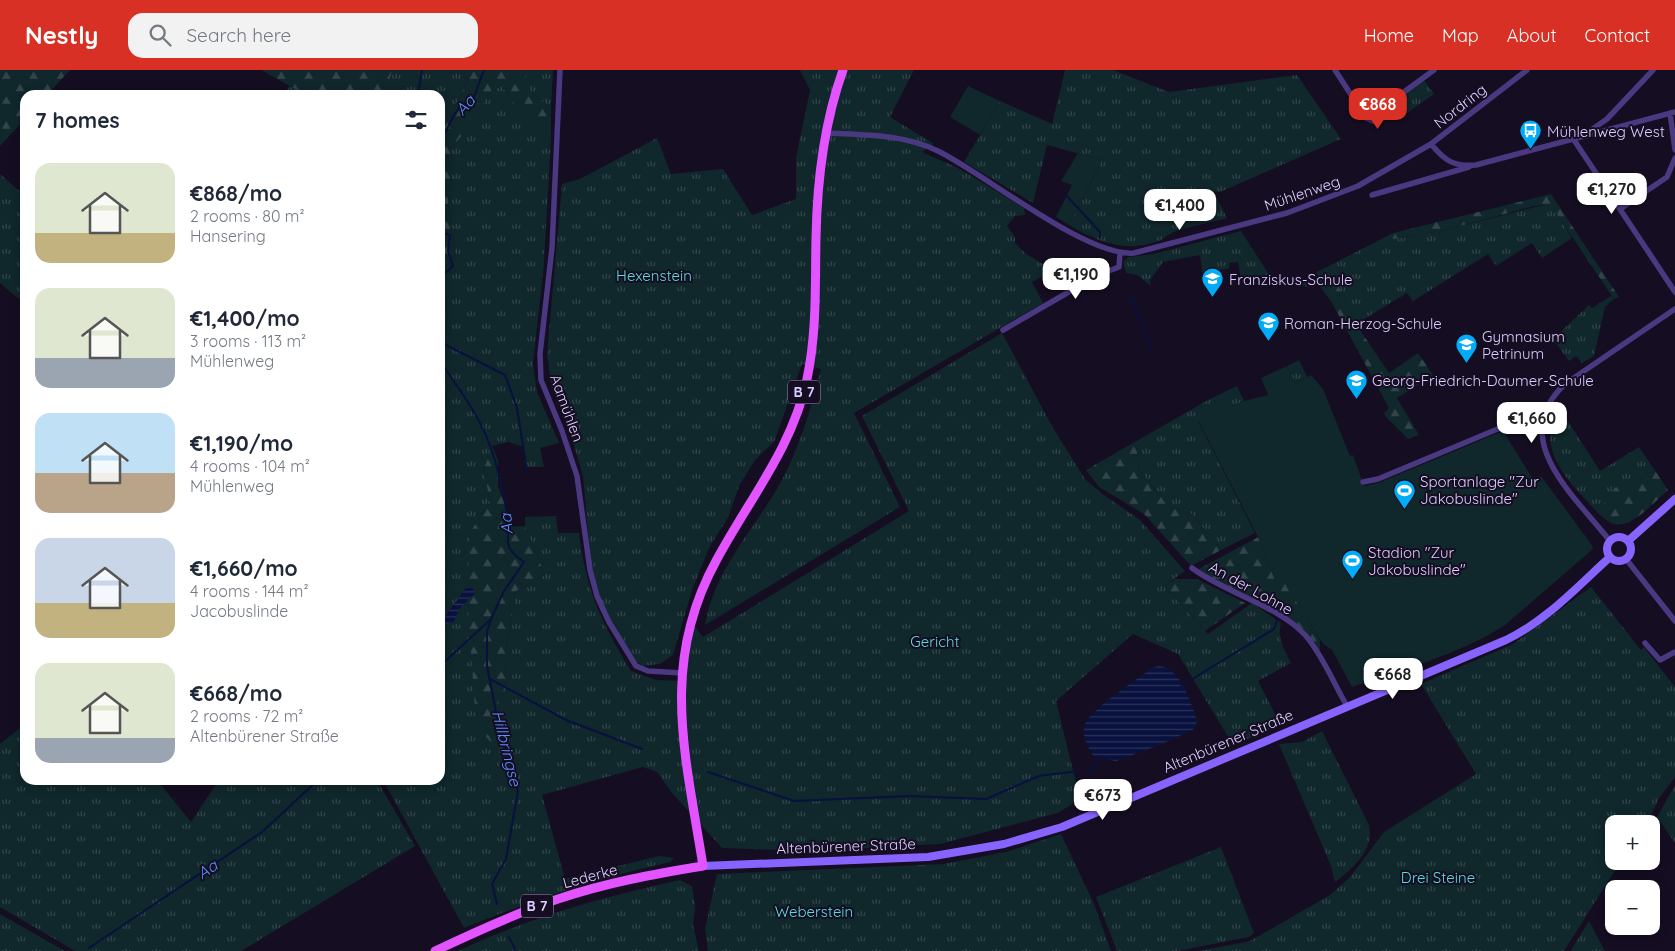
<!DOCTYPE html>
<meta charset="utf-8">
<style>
body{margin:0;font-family:Quicksand,sans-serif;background:#f2f2f3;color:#1f2937;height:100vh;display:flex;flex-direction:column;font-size:19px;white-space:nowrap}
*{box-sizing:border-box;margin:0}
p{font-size:16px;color:#747a83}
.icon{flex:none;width:28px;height:28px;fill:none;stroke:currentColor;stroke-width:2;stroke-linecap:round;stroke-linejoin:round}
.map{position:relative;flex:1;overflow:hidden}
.details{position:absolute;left:20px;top:20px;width:425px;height:695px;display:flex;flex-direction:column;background:#fff;border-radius:15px;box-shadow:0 2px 12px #0003}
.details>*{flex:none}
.controls{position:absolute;left:1605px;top:745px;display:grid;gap:10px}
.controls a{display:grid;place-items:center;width:55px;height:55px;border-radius:10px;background:#fff;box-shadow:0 2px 12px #0003;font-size:25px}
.price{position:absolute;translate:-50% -42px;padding:0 11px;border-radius:10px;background:#fff;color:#222;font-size:16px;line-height:32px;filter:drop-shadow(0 1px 2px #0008)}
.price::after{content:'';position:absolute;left:50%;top:30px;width:15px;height:11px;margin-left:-8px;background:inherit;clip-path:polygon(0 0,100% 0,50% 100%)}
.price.current{background:#d93025;color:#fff}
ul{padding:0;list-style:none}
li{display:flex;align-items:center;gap:15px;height:125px;padding:0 15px}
li span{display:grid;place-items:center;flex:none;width:140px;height:100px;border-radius:15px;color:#555}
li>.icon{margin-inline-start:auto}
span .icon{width:60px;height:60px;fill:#fffc;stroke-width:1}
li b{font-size:21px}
h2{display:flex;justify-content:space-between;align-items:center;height:60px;padding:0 15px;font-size:21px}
header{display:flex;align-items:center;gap:30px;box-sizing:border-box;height:70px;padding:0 25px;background:#d93025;color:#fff}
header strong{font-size:24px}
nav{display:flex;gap:28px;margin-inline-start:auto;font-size:18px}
.search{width:350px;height:45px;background:#f2f2f3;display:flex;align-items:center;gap:12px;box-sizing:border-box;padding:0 18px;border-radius:15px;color:#747a83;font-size:19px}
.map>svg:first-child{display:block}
</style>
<header>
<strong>Nestly</strong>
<div class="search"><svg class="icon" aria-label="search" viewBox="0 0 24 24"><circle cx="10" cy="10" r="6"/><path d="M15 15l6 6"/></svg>Search here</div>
<nav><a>Home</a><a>Map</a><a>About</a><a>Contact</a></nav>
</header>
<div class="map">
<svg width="1675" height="881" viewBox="0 0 1675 881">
<defs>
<pattern id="grass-tufts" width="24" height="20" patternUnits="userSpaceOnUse" patternTransform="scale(1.25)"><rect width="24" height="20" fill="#10272b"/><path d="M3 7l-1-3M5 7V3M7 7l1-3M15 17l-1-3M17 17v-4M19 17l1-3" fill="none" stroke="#32454b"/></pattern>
<pattern id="forest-firs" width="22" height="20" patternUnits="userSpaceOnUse" patternTransform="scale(1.25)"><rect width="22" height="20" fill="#10272b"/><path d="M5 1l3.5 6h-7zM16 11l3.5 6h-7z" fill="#32454b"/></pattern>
<pattern id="water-rules" width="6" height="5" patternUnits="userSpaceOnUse" patternTransform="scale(1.25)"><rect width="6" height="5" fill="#09113e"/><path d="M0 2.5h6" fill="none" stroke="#2c325b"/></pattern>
</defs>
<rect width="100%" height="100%" fill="#150d21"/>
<path fill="url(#grass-tufts)" d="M392 0H473L442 62 440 85V25H386Z
M529 0H553L551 38 531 22 524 11Z
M800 0H914L890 47 934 74 922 82 958 98 1024 138 1025 145 1015 146 1007 156 1015 167V173L1026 184 1053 200 1032 212 1043 233 854 343 900 437 705 555C714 504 747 467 774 424 797 386 810 343 821 299L802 294 774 372 755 390 739 416 728 448 710 476 692 520 673 585 660 594 643 596 637 592 615 560 598 524 591 496 583 406 570 362 552 318 547 285 562 114 580 109 657 68 671 104 723 99 752 145 796 129V88L810 20Z
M1065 0H1113L1169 22 1297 5 1341 69 1220 122 1213 121 1227 148C1209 153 1191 156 1174 162 1169 163 1165 168 1161 170 1126 184 1098 172 1069 155L1102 90 1047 75 1033 133 964 92 1000 31 1052 54Z
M1424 10 1434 24 1404 45 1394 32Z
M501 15 514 33 551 69 544 193 533 294 537 322 559 373 540 378 544 397H525L523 377 509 372 492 376 484 399 490 433 470 462 504 688 498 627 506 612 505 585 516 521 545 505 525 456V447L556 446 558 463H579C586 520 601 552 631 601L656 610 681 611 695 557 703 567 909 441 862 346 1002 263 1053 358 1085 409 1101 423 1140 450 1185 501 1164 516 1208 564 1252 533 1281 553C1277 568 1284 579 1291 593L1258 611 1281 655 1233 675 1178 584 1133 564 1056 631 1080 729 1058 743 940 774 810 781 722 778 672 723 657 702 643 697 542 725 565 809 659 786 674 788 670 792C599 808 532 830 464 858L383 710H440V181L447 190 456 188 448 134 452 93 451 79 473 50 488 25Z
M289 16 306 25H285Z
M0 104 25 126V223L19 229 0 213Z
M1547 134H1551L1572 168 1542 188 1532 173 1496 196 1488 184 1413 231 1407 223 1356 254 1344 226 1327 197 1393 163 1394 169 1445 160Z
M1241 161 1270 206 1241 210 1238 192 1229 193V199L1217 200 1211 207 1203 208 1200 185 1163 192 1150 210 1151 216 1137 205 1126 203 1123 192 1128 187 1154 184Z
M1611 226 1614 229 1605 237 1594 286 1582 293 1576 286 1569 291 1553 269 1589 235 1592 238Z
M1299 290 1307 307 1295 313 1287 296Z
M1237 316 1244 331 1198 351 1255 463 1221 480 1192 444 1168 436 1139 400 1137 380 1133 373 1208 330Z
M1557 334 1600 401 1639 377 1654 399 1636 413 1624 415 1607 426 1600 445C1569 411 1535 384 1557 334Z
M1591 517 1641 580 1644 577 1675 617V707L1659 728 1647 754H1614V791H1621L1564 881H1199L1250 871 1330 825 1350 807 1384 762 1476 704 1421 614 1513 574Z
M25 654V710H157L191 752 219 710H377L415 776 241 881H75L0 837V674Z
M1322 661 1369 755C1375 779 1353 799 1335 812L1331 796 1279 674 1302 672Z
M1675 715V773L1657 747Z
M1061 764 1094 834 1111 881H708L705 859 717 804 943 794 1006 782Z
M1221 777 1254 863 1249 867 1177 881H1117L1096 827Z
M680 810 692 816 695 837 693 855 699 881H458C529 847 603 827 680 810Z
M0 844 65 881H0Z
M1589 851 1605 881H1571V880Z"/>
<path fill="url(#forest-firs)" d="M0 0H70L47 25H25V49L0 76Z
M261 0H392L386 25H306Z
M473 0H529L524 11 531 22 551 38V69L514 33 501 15 488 25 474 50 451 79 452 93 448 134 456 188 447 190 440 181 442 62Z
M1551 124 1619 227 1614 229 1550 134 1534 136 1445 160 1394 169 1392 168 1393 163Z
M1327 197 1344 226 1356 254 1389 303 1418 283 1433 305 1397 328 1419 365 1408 369 1386 347 1384 343 1389 338 1332 233 1319 215 1305 217 1302 214 1318 205 1316 202Z
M1133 373 1137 380 1139 400 1168 436 1192 444 1221 480 1191 496 1144 444 1099 417 1086 400Z
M492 376 498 390V416L507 440 504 450 506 457 525 456 545 505 516 521 505 585 506 612 498 627 505 689 483 663 475 640 467 525 470 462 490 433 484 399Z
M1654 399 1668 420C1655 431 1632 459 1614 454 1609 453 1604 448 1600 445L1607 426 1619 415 1636 413Z
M1258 467 1276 512 1289 510 1288 517 1320 570V586L1308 565 1262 531 1235 523 1197 500Z
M1175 509H1197L1245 533 1205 561 1164 516Z"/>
<path fill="#10272b" d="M968 16 1000 31 980 65 950 47Z
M1078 83 1102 90 1069 155 1056 147 1072 115 1061 111Z
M1287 296 1295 313 1311 305 1323 319 1350 386 1353 385 1364 416 1378 413 1503 361 1534 411 1541 406 1592 475 1593 479 1504 556C1458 585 1403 599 1352 617L1332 580 1323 574 1287 517 1289 510 1276 513 1258 467 1198 350 1244 331 1268 325 1261 308Z"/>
<path fill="url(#water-rules)" d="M466 518H473L475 523 459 539 454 551 444 555 446 545Z
M1159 596C1181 598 1192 634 1197 652L1194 659 1160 675 1116 691 1094 687C1089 679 1082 668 1084 657 1088 640 1137 610 1152 598Z"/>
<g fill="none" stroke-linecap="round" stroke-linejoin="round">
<path stroke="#09113e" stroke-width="2" d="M418 25 422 0
M440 98 444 92V65L454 45 461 35 474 27 484 0
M1066 125 1100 162V168
M440 162 450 165 448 181 453 196 440 208
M1131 226 1153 283
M440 272 505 305 517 338 527 401
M440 291C468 332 487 355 499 405 502 420 507 438 508 453 509 475 503 477 524 492L504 521 491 549 440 596
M491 550 487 561V596L497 647 518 721 506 789 492 814 497 834
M490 609 566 650 642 679
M1181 616 1274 559 1278 548
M1087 701H1090L1097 691 1096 687
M708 702 794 731 909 726 986 729 1039 706 1079 701
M509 867 516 881
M89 878 262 762 318 710"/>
<path stroke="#4a3880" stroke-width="5.5" d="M560 0 552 178 540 284 541 310 562 361 577 406 590 500 597 526 609 552 636 596 648 601 682 603
M1335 0 1366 48 1373 51 1385 44 1393 30 1434 0
M1670 43 1675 80
M827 63C865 65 903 64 938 81 985 104 1086 187 1134 183L1287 143 1358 116 1431 74 1527 0
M1584 65 1607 49 1653 0
M1574 70 1675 222
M1431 74C1445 91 1454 97 1476 95L1675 42
M1372 125 1469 97
M1620 139 1667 107 1675 88
M1003 260 1098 205 1119 197 1120 183
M1363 412 1378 409 1500 358 1516 354H1542
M1610 471C1575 426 1506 369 1565 314L1675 239
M1626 489 1675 551
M1192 498C1225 523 1280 536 1306 566 1323 586 1334 614 1347 636
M1645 573 1660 590 1675 582"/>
<path stroke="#8864ff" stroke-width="8" d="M1607 479a12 12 0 1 1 24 0a12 12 0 1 1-24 0Z
M1628 471 1675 429
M703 796 928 787 1004 774 1062 757 1506 570C1546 551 1577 517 1610 487"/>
<path stroke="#e254ff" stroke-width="9" d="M435 881C475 862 516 843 558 829 605 813 654 804 703 796 686 687 659 595 716 491 748 431 793 377 807 309 817 262 815 216 816 168 817 112 824 53 843 0"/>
</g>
<defs>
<symbol id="bus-pin" viewBox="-11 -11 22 30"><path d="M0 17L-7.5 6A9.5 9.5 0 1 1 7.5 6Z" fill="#00acf8" stroke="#150d21"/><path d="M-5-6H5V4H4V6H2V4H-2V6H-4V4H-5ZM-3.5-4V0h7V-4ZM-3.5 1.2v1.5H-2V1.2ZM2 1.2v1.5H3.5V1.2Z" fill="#fff"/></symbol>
<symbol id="school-pin" viewBox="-11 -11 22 30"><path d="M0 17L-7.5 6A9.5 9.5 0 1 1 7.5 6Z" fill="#00acf8" stroke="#150d21"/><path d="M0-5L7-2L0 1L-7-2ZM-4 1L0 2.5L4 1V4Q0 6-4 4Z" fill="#fff"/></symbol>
<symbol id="stadium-pin" viewBox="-11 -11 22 30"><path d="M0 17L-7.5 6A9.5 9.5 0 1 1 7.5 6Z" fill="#00acf8" stroke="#150d21"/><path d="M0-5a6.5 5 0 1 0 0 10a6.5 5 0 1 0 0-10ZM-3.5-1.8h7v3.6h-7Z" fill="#fff"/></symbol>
</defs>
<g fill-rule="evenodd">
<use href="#bus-pin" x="1518" y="48" width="25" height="34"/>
<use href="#school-pin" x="1200" y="196" width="25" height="34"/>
<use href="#school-pin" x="1256" y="240" width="25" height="34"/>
<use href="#school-pin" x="1454" y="262" width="25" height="34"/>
<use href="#school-pin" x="1344" y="298" width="25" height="34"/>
<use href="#stadium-pin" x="1392" y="408" width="25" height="34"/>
<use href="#stadium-pin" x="1340" y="478" width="25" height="34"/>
</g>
<g text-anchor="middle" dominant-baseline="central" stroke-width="4" stroke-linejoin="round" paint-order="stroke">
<g fill="#150d21" stroke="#a193bc" stroke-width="1">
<rect x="788" y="310.5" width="32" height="23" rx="4"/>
<rect x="521" y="824.5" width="32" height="23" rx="4"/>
</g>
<g font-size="14" font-weight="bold" fill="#ddcdff">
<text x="804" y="322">B 7</text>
<text x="537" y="836">B 7</text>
</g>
<g font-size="15" fill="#ddcdff" stroke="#150d21">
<text transform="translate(1460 36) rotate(-38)">Nordring</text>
<text transform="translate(1302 123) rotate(-19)">Mühlenweg</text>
<text transform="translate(567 338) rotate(70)">Aamühlen</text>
<text transform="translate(1251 518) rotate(29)">An der Lohne</text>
<text transform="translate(1228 671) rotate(-23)">Altenbürener Straße</text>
<text transform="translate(846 776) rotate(-2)">Altenbürener Straße</text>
<text transform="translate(590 806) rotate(-15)">Lederke</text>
</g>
<g font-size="15" fill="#ddcdff" stroke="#150d21" text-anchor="start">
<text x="1547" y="61">Mühlenweg West</text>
<text x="1229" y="209">Franziskus-Schule</text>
<text x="1284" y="253">Roman-Herzog-Schule</text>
<text x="1482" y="266">Gymnasium<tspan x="1482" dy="17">Petrinum</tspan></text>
<text x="1372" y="310">Georg-Friedrich-Daumer-Schule</text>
<text x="1420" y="411">Sportanlage "Zur<tspan x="1420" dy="17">Jakobuslinde"</tspan></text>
<text x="1368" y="482">Stadion "Zur<tspan x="1368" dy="17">Jakobuslinde"</tspan></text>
</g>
<g font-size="15" fill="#59dfd9" stroke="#150d21">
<text x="654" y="205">Hexenstein</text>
<text x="935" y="571">Gericht</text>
<text x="1438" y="807">Drei Steine</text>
<text x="814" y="841">Weberstein</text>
</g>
<g font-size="16" font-style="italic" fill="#5b91ff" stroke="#150d21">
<text transform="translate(465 35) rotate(-49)">Aa</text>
<text transform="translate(506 454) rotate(-95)">Aa</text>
<text transform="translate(507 678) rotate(76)">Hillbringse</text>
<text transform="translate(207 799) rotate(-34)">Aa</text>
</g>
</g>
</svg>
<div class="controls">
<a>+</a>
<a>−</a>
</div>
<b class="price current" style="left:1378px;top:60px">€868</b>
<b class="price" style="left:1612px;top:145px">€1,270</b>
<b class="price" style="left:1180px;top:161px">€1,400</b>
<b class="price" style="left:1076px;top:230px">€1,190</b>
<b class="price" style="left:1532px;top:374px">€1,660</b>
<b class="price" style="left:1393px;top:630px">€668</b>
<b class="price" style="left:1103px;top:751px">€673</b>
<section class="details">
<h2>7 homes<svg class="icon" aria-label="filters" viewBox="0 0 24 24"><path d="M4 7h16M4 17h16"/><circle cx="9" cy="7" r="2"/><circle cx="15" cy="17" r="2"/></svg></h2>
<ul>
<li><span style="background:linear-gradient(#dfe7d0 70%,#c2b280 0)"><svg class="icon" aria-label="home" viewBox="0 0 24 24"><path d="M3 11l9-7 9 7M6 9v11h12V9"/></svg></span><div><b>€868/mo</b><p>2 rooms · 80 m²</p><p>Hansering</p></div></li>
<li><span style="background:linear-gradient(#dfe7d0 70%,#9aa5b1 0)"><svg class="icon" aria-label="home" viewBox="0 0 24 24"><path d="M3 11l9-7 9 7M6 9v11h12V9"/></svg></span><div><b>€1,400/mo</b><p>3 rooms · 113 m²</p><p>Mühlenweg</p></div></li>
<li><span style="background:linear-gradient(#bfe0f5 60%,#b9a48a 0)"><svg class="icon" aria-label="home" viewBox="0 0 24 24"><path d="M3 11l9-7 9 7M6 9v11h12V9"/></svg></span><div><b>€1,190/mo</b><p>4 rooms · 104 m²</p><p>Mühlenweg</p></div></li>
<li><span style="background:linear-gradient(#c9d6e8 65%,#c2b280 0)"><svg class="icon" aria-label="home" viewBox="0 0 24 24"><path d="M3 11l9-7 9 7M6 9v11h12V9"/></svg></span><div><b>€1,660/mo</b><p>4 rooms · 144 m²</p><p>Jacobuslinde</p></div></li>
<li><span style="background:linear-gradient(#dfe7d0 75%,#9aa5b1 0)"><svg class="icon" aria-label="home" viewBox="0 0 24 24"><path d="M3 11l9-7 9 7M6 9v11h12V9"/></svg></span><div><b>€668/mo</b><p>2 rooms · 72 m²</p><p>Altenbürener Straße</p></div></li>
</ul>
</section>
</div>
